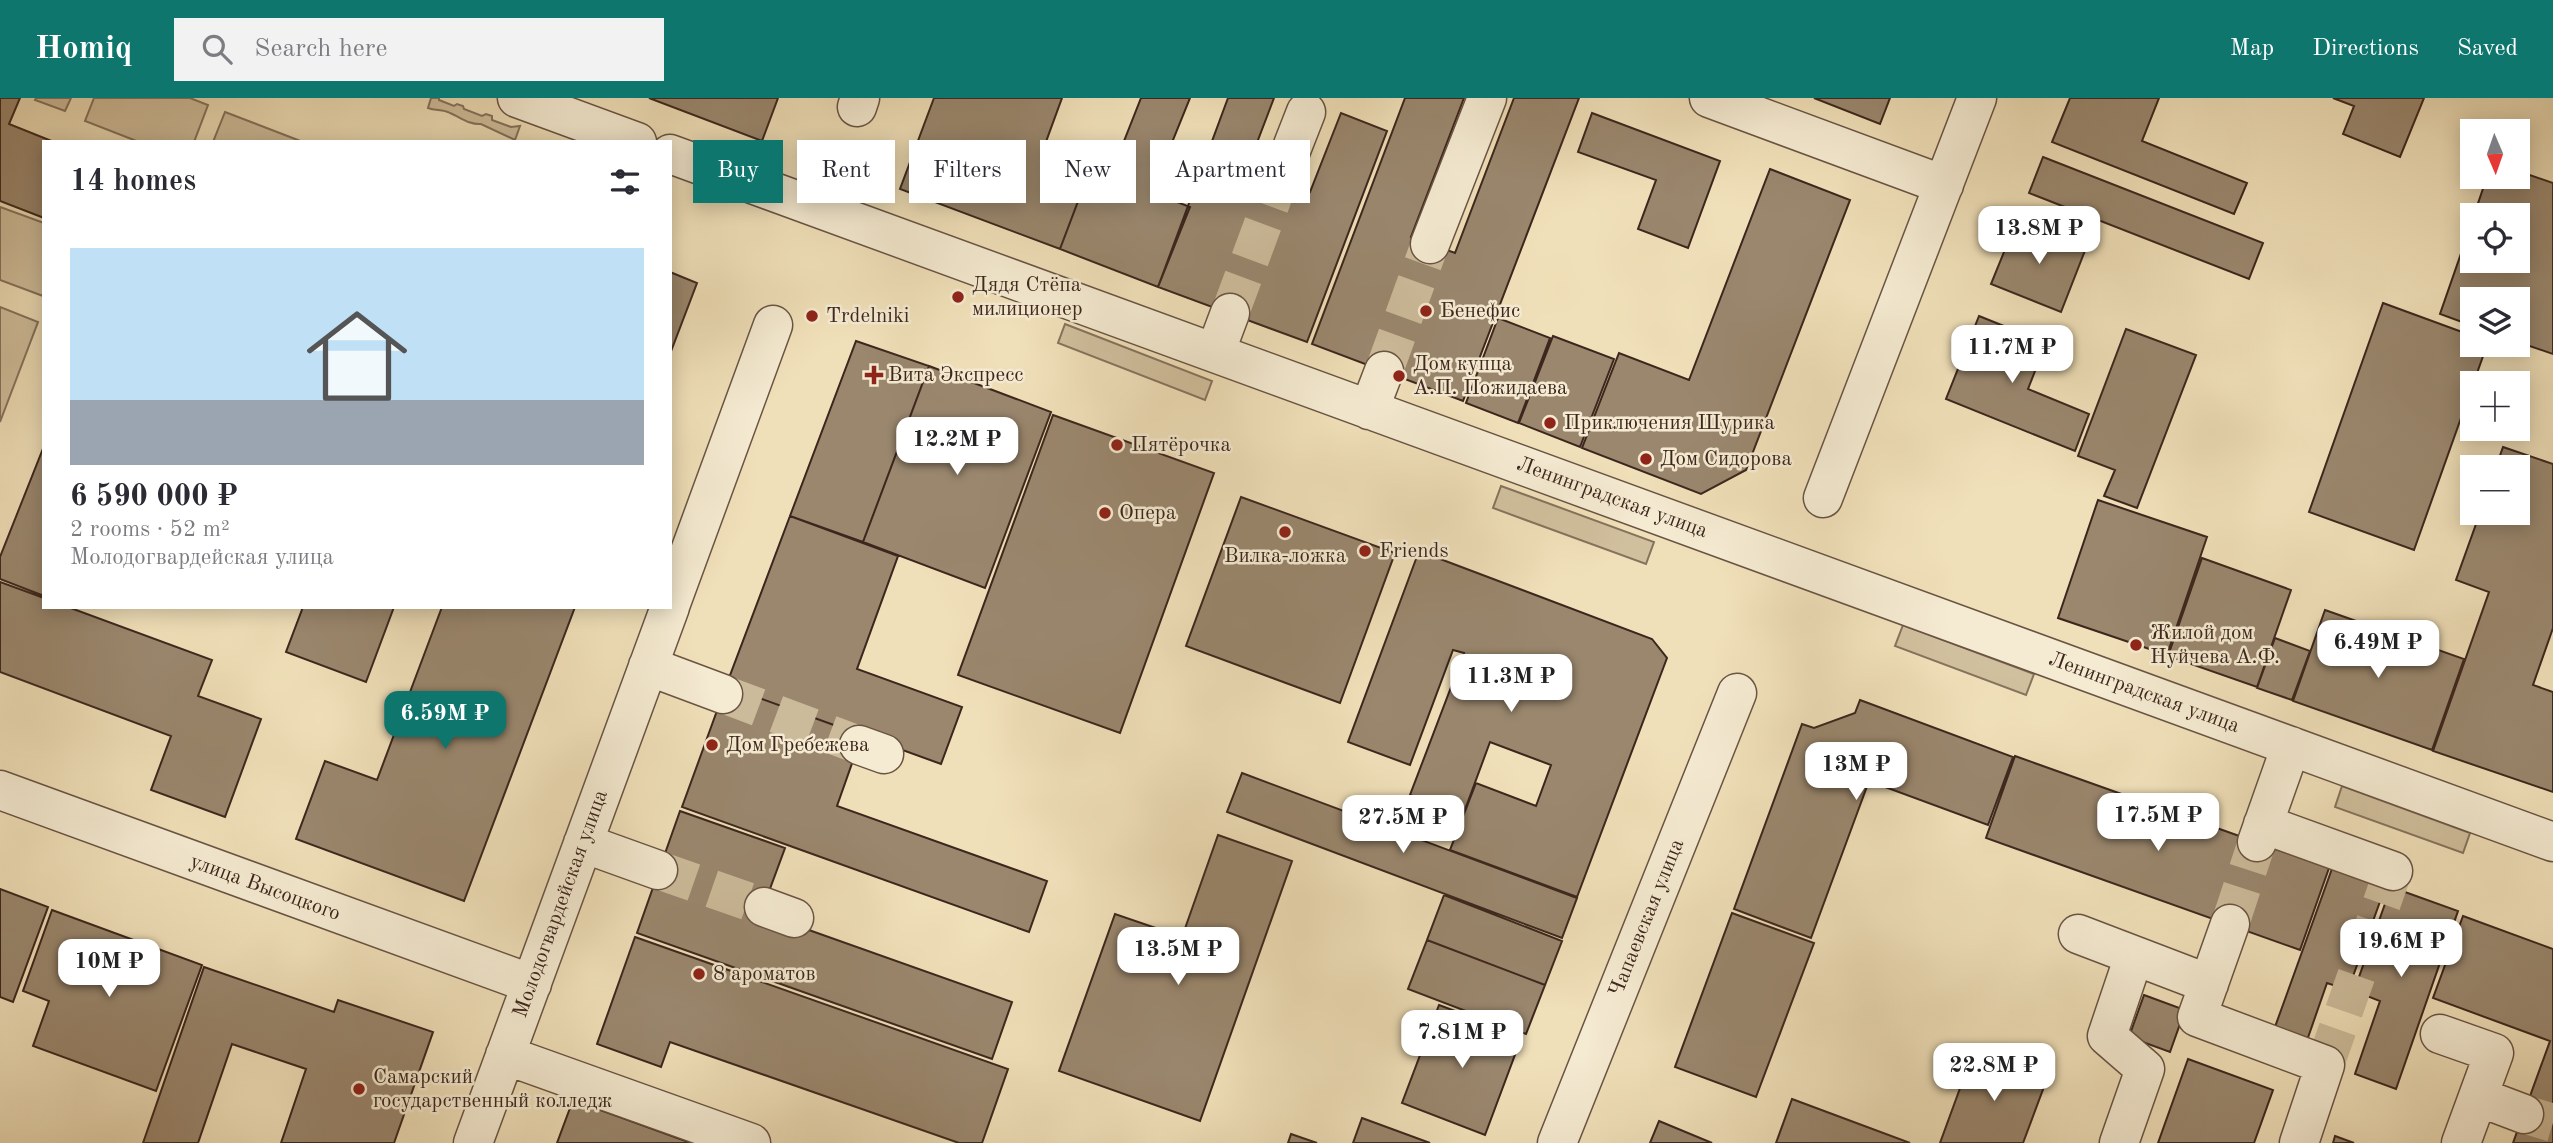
<!DOCTYPE html>
<meta charset="utf-8">
<style>
body{margin:0;font-family:"Old Standard TT",serif;background:#f2f2f3;color:#2b2b33;height:100vh;display:flex;flex-direction:column;font-size:26px;white-space:nowrap}
*{box-sizing:border-box;margin:0}
p{font-size:23px;color:#7c7c81}
.icon{flex:none;width:38px;height:38px;fill:none;stroke:currentColor;stroke-width:2;stroke-linecap:round;stroke-linejoin:round}
.map{position:relative;flex:1;overflow:hidden}
.side{position:absolute;left:42px;top:42px;width:630px;height:469px;display:flex;flex-direction:column;background:#fff;border-radius:0px;box-shadow:0 4px 18px #0003}
.side>*{flex:none}
.banner{position:absolute;left:693px;top:42px;width:665px;height:63px;display:flex;gap:14px}
.needle{width:46px;rotate:178deg}
.buttons{position:absolute;left:2460px;top:21px;display:grid;gap:14px}
.buttons a{display:grid;place-items:center;width:70px;height:70px;border-radius:0px;background:#fff;box-shadow:0 4px 18px #0003;font-size:35px}
.price{position:absolute;translate:-50% -60px;padding:0 16px;border-radius:14px;background:#fff;color:#222;font-size:23px;line-height:46px;filter:drop-shadow(0 2px 4px #0008)}
.price::after{content:'';position:absolute;left:50%;top:42px;width:21px;height:16px;margin-left:-10px;background:inherit;clip-path:polygon(0 0,100% 0,50% 100%)}
.price.current{background:#0f766e;color:#fff}
ul{padding:0;list-style:none}
li{display:grid;align-content:center;gap:14px;height:371px;padding:0 28px}
li+li{border-top:2px solid #e1e1e2}
li span{display:grid;place-items:center;height:217px;border-radius:0px;color:#555}
li>.icon{margin-inline-start:auto}
span .icon{width:126px;height:126px;fill:#fffc;stroke-width:1}
li b{font-size:30px}
h2{display:flex;justify-content:space-between;align-items:center;height:84px;padding:0 28px;font-size:30px}
.pill{padding:0 24px;border-radius:0px;background:#fff;box-shadow:0 4px 18px #0003;font-size:24px;line-height:63px}
.pill.current{background:#0f766e;color:#fff}
header{display:flex;align-items:center;gap:42px;box-sizing:border-box;height:98px;padding:0 35px;background:#0f766e;color:#fff}
header strong{font-size:33px}
nav{display:flex;gap:38px;margin-inline-start:auto;font-size:24px}
.search{width:490px;height:63px;background:#f2f2f3;display:flex;align-items:center;gap:18px;box-sizing:border-box;padding:0 24px;border-radius:0px;color:#7c7c81;font-size:26px}
.map>svg:first-child{display:block}
</style>
<header>
<strong>Homiq</strong>
<div class="search"><svg class="icon" aria-label="search" viewBox="0 0 24 24"><circle cx="10" cy="10" r="6"/><path d="M15 15l6 6"/></svg>Search here</div>
<nav><a>Map</a><a>Directions</a><a>Saved</a></nav>
</header>
<div class="map">
<svg width="2553" height="1045" viewBox="0 0 2553 1045">
<rect width="100%" height="100%" fill="#f0e0b9"/>
<filter id="stains"><feTurbulence type="fractalNoise" baseFrequency=".00286" numOctaves="4"/><feColorMatrix values="0 0 0 0 .2 0 0 0 0 .09 0 0 0 0 .02 0 0 0 .5 -.17"/></filter>
<radialGradient id="worn" r=".72"><stop offset=".6" stop-color="#630" stop-opacity="0"/><stop offset="1" stop-color="#630" stop-opacity=".3"/></radialGradient>
<path fill="#d1c09e" stroke="#86735e" stroke-width="2" d="M36 0H71L65 13 35 2Z
M94 0H190L208 7 194 44H139L85 23Z
M431 0H439V2L454 8 457 6 463 8 464 11 482 18 486 16 492 18V22L511 29 520 28 515 42 481 26C469 27 460 19 450 15 443 11 436 13 428 10Z
M225 14 303 44H213Z
M0 109 44 125 43 198 0 182Z
M0 209 38 224 0 324Z
M1065 226 1212 283 1205 302 1058 245Z
M1501 388 1654 444 1646 466 1493 410Z
M1903 527 2034 576 2026 597 1895 548Z
M2342 688 2470 735 2463 755 2335 709Z"/>
<path fill="#9a876e" stroke="#3c261d" stroke-width="2" d="M0 0H20L9 26 54 44H44V120L0 103Z
M649 0H778L762 43Z
M934 0H1062L1043 52 1091 69 1060 151 900 91Z
M1141 0H1190L1152 94 1190 109 1158 189 1060 151 1091 69 1111 76Z
M1228 0H1274L1247 71 1310 94 1341 15 1387 33 1307 244 1158 189Z
M1405 0H1464L1411 139 1455 155 1514 0H1579L1463 303 1312 246Z
M1814 0H1890L1880 26Z
M2070 0H2159L2142 43 2247 85 2234 116 2052 44Z
M2333 0H2424L2400 59 2343 36 2354 8Z
M1592 15 1720 63 1688 150 1638 131 1656 82 1578 54Z
M2043 59 2263 145 2249 181 2029 95Z
M1770 71 1850 102 1746 372 1701 396 1582 350 1619 255 1689 282Z
M2518 73 2553 85V256L2518 244V201H2473V228L2440 216 2473 121V163H2518V117H2474L2487 79H2518Z
M2017 122 2086 150 2061 214 1991 186Z
M670 174 697 185 670 256Z
M2383 205 2473 238V247H2487L2414 452 2309 414Z
M1979 218 2046 245 2028 291 2089 316 2075 353 1946 301Z
M1498 220 1550 240 1518 325 1466 305Z
M2126 231 2196 257 2137 410 2104 398 2115 372 2078 358Z
M1553 238 1614 261 1580 349 1519 325Z
M856 243 929 268 863 444 790 418Z
M929 268 1051 314 985 490 863 444Z
M1053 317 1214 375 1120 635 958 577Z
M44 348V498L0 481V459Z
M2503 349 2553 366V530L2533 587 2553 594V694L2433 653 2489 494 2456 482 2480 415H2518V369H2496Z
M1241 399 1395 455 1340 605 1186 548Z
M2098 402 2207 439 2167 557 2058 520Z
M790 418 898 458 857 571 962 609 941 666 726 588Z
M1419 453 1652 541 1667 560 1577 799 1450 752 1476 685 1536 708 1551 667 1490 644 1463 717 1410 697 1464 555 1453 552 1410 667 1348 644Z
M2202 460 2291 492 2257 589 2168 558Z
M0 484 44 500V509H68L212 562 198 598 261 621 225 719 151 692 171 638 0 574Z
M303 509H394L366 584 286 554Z
M442 509H575L464 803 296 741 325 663 377 682Z
M2325 512 2464 561 2432 652 2293 603Z
M2275 540 2310 553 2292 602 2257 590Z
M726 588 862 637 837 708 1047 783 1029 834 682 709Z
M1860 602 2013 659 1988 727 1869 683 1811 840 1734 811 1802 626 1814 630 1855 615Z
M2015 658 2329 770 2300 852 1986 740Z
M1242 675 1577 800 1562 840 1227 714Z
M680 713 785 750 761 815 1012 904 992 961 637 835Z
M1218 737 1292 763 1200 1023 1059 973 1115 816 1182 839Z
M2333 768 2386 787 2348 892 2327 885 2304 951 2271 940Z
M2391 789 2458 813 2396 991 2355 976 2380 903 2354 893Z
M0 791 48 809 13 904 0 899Z
M1444 797 1562 843 1545 887 1427 842Z
M52 812 202 867 156 993 33 948 49 903 23 893Z
M1732 815 1814 845 1756 999 1675 969Z
M2463 818 2553 851V1045H2513L2550 943 2433 900Z
M635 839 1008 971 982 1045H959L670 944 661 969 597 946Z
M1427 842 1545 887 1526 936 1408 891Z
M204 869 334 914 338 902 433 934 394 1045H281L306 971 232 946 198 1045H143Z
M2144 897 2185 912 2170 954 2129 939Z
M1439 907 1522 938 1485 1037 1402 1005Z
M1974 952 2048 978 2023 1045H1940Z
M2188 961 2273 992 2254 1045H2158Z
M1792 1001 1910 1045H1776Z
M573 1002 691 1045H557Z
M1362 1020 1430 1045H1353Z
M1659 1023 1712 1045H1650Z
M1291 1036 1317 1045H1288Z
M2335 1038 2354 1045H2333Z"/>
<g fill="none" stroke-linecap="round" stroke-linejoin="round">
<path stroke="#ccbb9a" stroke-width="38" stroke-dasharray="38 19" stroke-linecap="butt" d="M1230 215 1279 83
M1384 273 1430 146
M723 596 859 647
M658 772 764 809
M2230 826 2257 744
M2325 967 2393 773
M2524 1016 2553 1025"/>
<defs>
<path id="minor" d="M517 0 637 44
M1709 0 1944 87
M857 9 860 0
M670 56 2553 744
M1279 83 1306 14
M1430 146 1487 0
M1215 255 1230 215
M1369 312 1384 273
M1823 400 1977 0
M670 508 773 227
M648 568 723 596
M859 647 884 656
M0 692 532 886
M2263 726 2393 773
M2257 744 2291 648
M583 745 658 772
M764 809 794 820
M2230 826 2197 919 2325 967 2299 1045
M2078 836 2209 886
M2440 936 2494 955 2461 1045
M505 957 751 1045
M2479 999 2524 1016
M473 1045 670 509
M1557 1045 1737 595
M2119 1045 2145 971 2107 938 2134 858"/>
</defs>
<use href="#minor" stroke="#695444" stroke-width="41"/>
<use href="#minor" stroke="#f5ebd2" stroke-width="38"/>
</g>
<g fill="#8f2418" stroke="#f5ebd2" stroke-width="2.5">
<circle cx="958" cy="199" r="7"/>
<circle cx="1426" cy="213" r="7"/>
<circle cx="812" cy="218" r="7"/>
<path d="M870.5 266.5h7v7h7v7h-7v7h-7v-7h-7v-7h7z"/>
<circle cx="1399" cy="278" r="7"/>
<circle cx="1550" cy="325" r="7"/>
<circle cx="1117" cy="347" r="7"/>
<circle cx="1646" cy="361" r="7"/>
<circle cx="1105" cy="415" r="7"/>
<circle cx="1285" cy="434" r="7"/>
<circle cx="1365" cy="453" r="7"/>
<circle cx="2136" cy="547" r="7"/>
<circle cx="712" cy="647" r="7"/>
<circle cx="699" cy="876" r="7"/>
<circle cx="359" cy="991" r="7"/>
</g>
<g text-anchor="middle" dominant-baseline="central" stroke-width="5" stroke-linejoin="round" paint-order="stroke">
<g font-size="21" fill="#3c261d" stroke="#f5ebd2" text-anchor="start">
<text x="972" y="187">Дядя Стёпа<tspan x="972" dy="24">милиционер</tspan></text>
<text x="1440" y="213">Бенефис</text>
<text x="826" y="218">Trdelniki</text>
<text x="1413" y="266">Дом купца<tspan x="1413" dy="24">А.П. Пожидаева</tspan></text>
<text x="888" y="277">Вита Экспресс</text>
<text x="1564" y="325">Приключения Шурика</text>
<text x="1131" y="347">Пятёрочка</text>
<text x="1660" y="361">Дом Сидорова</text>
<text x="1119" y="415">Опера</text>
<text x="1379" y="453">Friends</text>
<text x="1285" y="458" text-anchor="middle">Вилка-ложка</text>
<text x="2150" y="535">Жилой дом<tspan x="2150" dy="24">Нуйчева А.Ф.</tspan></text>
<text x="726" y="647">Дом Гребежева</text>
<text x="713" y="876">8 ароматов</text>
<text x="373" y="979">Самарский<tspan x="373" dy="24">государственный колледж</tspan></text>
</g>
<g font-size="21" fill="#3c261d" stroke="#f5ebd2">
<text transform="translate(1612 400) rotate(20)">Ленинградская улица</text>
<text transform="translate(2144 595) rotate(20)">Ленинградская улица</text>
<text transform="translate(265 790) rotate(20)">улица Высоцкого</text>
<text transform="translate(561 806) rotate(-70)">Молодогвардейская улица</text>
<text transform="translate(1647 820) rotate(-68)">Чапаевская улица</text>
</g>
</g>
<rect width="100%" height="100%" filter="url(#stains)"/>
<rect width="100%" height="100%" fill="url(#worn)"/>
</svg>
<div class="buttons">
<a><svg class="needle" viewBox="-14 -14 28 28"><path d="M0-13l5 13h-10z" fill="#e53935"/><path d="M0 13l5-13h-10z" fill="#7c7c81"/></svg></a>
<a><svg class="icon" aria-label="locate" viewBox="0 0 24 24"><circle cx="12" cy="12" r="6"/><path d="M12 2v4M12 18v4M2 12h4M18 12h4"/></svg></a>
<a><svg class="icon" aria-label="layers" viewBox="0 0 24 24"><path d="M12 4l9 5-9 5-9-5zM3 14l9 5 9-5"/></svg></a>
<a>+</a>
<a>−</a>
</div>
<b class="price" style="left:2039px;top:168px">13.8M ₽</b>
<b class="price" style="left:2012px;top:287px">11.7M ₽</b>
<b class="price" style="left:957px;top:379px">12.2M ₽</b>
<b class="price" style="left:2378px;top:582px">6.49M ₽</b>
<b class="price" style="left:1511px;top:616px">11.3M ₽</b>
<b class="price current" style="left:445px;top:653px">6.59M ₽</b>
<b class="price" style="left:1856px;top:704px">13M ₽</b>
<b class="price" style="left:2158px;top:755px">17.5M ₽</b>
<b class="price" style="left:1403px;top:757px">27.5M ₽</b>
<b class="price" style="left:2401px;top:881px">19.6M ₽</b>
<b class="price" style="left:1178px;top:889px">13.5M ₽</b>
<b class="price" style="left:109px;top:901px">10M ₽</b>
<b class="price" style="left:1462px;top:972px">7.81M ₽</b>
<b class="price" style="left:1994px;top:1005px">22.8M ₽</b>
<div class="banner">
<a class="pill current">Buy</a>
<a class="pill">Rent</a>
<a class="pill">Filters</a>
<a class="pill">New</a>
<a class="pill">Apartment</a>
</div>
<section class="side">
<h2>14 homes<svg class="icon" aria-label="filters" viewBox="0 0 24 24"><path d="M4 7h16M4 17h16"/><circle cx="9" cy="7" r="2"/><circle cx="15" cy="17" r="2"/></svg></h2>
<ul>
<li><span style="background:linear-gradient(#bfe0f5 70%,#9aa5b1 0)"><svg class="icon" aria-label="home" viewBox="0 0 24 24"><path d="M3 11l9-7 9 7M6 9v11h12V9"/></svg></span><div><b>6 590 000 ₽</b><p>2 rooms · 52 m²</p><p>Молодогвардейская улица</p></div></li>
</ul>
</section>
</div>
